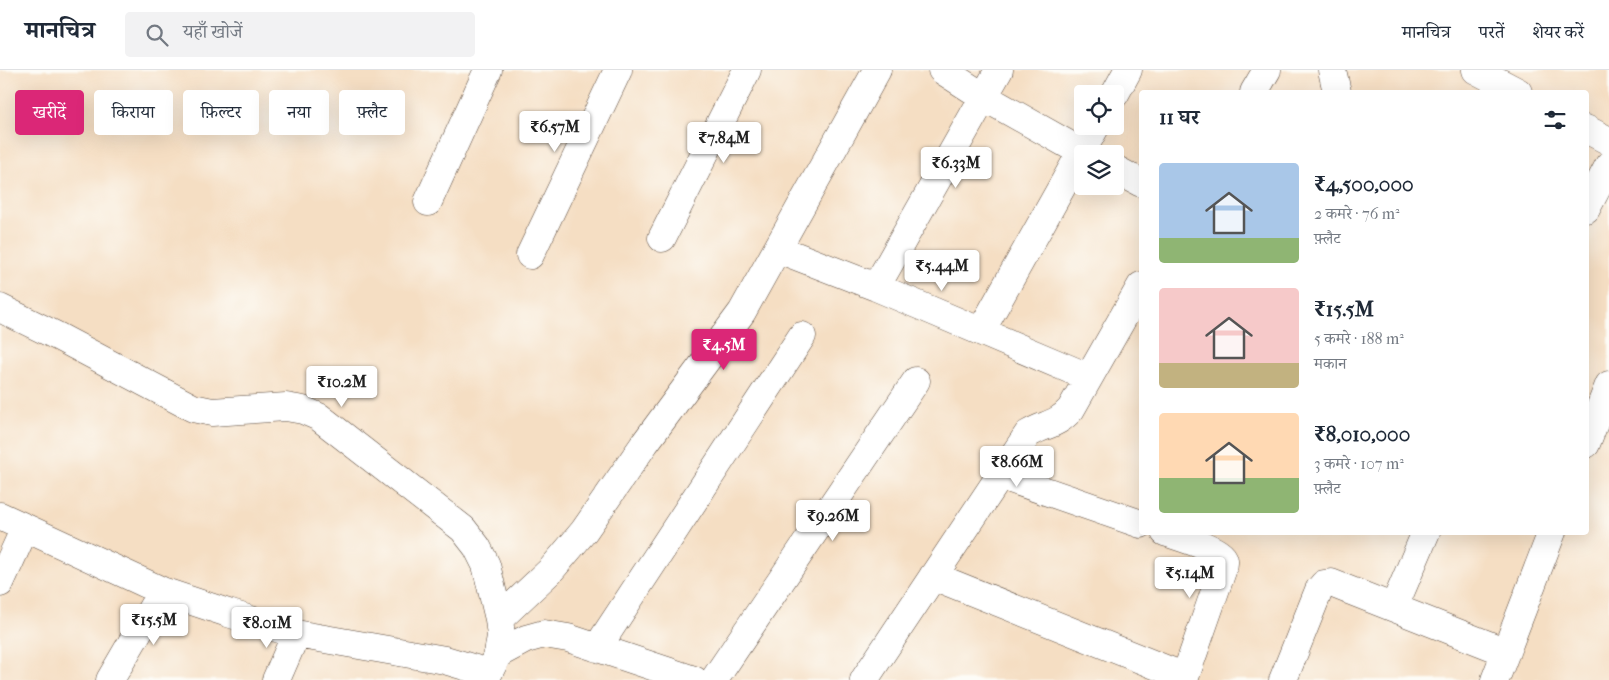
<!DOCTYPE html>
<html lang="hi">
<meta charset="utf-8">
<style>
body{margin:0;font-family:"IM FELL French Canon","Noto Serif Devanagari",serif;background:#f2f2f3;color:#1f2937;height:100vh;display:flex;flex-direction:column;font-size:19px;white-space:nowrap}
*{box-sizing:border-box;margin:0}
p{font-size:16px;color:#747a83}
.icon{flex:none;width:28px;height:28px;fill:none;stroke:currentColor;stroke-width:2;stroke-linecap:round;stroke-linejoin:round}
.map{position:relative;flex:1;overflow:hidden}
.side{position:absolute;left:1139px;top:20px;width:450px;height:445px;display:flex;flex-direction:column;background:#fff;border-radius:5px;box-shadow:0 5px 20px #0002}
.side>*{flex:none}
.top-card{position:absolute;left:15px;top:20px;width:475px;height:45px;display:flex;gap:10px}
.tools{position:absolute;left:1074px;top:15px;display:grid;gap:10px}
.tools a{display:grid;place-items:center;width:50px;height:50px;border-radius:5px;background:#fff;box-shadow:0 5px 20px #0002;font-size:25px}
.price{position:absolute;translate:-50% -42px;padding:0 11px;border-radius:5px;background:#fff;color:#222;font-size:16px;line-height:32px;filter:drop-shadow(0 1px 2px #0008)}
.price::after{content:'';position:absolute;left:50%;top:30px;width:15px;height:11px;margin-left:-8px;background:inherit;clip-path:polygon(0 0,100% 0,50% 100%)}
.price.current{background:#db2777;color:#fff}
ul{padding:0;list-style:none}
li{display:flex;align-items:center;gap:15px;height:125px;padding:0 20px}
li span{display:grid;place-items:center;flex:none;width:140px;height:100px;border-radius:5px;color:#555}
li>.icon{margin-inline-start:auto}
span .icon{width:60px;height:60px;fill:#fffc;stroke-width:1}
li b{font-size:21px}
h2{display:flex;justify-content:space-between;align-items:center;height:60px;padding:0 20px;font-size:21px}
.pill{padding:0 18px;border-radius:5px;background:#fff;box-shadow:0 5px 20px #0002;font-size:18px;line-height:45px}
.pill.current{background:#db2777;color:#fff}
header{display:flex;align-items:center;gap:30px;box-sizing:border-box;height:70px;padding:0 25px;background:#fff;border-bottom:1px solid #e0e1e3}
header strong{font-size:24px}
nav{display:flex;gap:28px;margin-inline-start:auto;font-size:18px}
.search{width:350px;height:45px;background:#f2f2f3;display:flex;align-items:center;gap:12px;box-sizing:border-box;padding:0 18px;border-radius:5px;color:#747a83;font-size:19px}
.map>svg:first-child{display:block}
</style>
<header>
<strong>मानचित्र</strong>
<div class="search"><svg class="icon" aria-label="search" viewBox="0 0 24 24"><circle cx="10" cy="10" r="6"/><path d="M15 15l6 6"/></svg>यहाँ खोजें</div>
<nav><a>मानचित्र</a><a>परतें</a><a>शेयर करें</a></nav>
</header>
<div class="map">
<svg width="1609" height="610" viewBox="0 0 1609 610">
<rect width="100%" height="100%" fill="#fdfcf7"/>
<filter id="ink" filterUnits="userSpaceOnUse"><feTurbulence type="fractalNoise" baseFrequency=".02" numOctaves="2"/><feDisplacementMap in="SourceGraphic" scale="10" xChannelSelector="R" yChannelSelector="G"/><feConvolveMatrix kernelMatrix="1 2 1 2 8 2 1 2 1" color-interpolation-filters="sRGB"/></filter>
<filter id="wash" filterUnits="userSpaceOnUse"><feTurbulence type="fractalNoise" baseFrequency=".0096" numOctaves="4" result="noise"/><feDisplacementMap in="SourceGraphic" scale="20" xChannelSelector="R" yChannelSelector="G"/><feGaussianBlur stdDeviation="1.12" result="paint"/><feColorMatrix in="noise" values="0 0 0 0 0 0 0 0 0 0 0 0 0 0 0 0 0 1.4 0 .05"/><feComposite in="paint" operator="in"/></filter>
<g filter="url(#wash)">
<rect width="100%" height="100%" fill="#f5dec3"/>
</g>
<g filter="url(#ink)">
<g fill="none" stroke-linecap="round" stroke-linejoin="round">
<defs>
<path id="minor" d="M942 0 984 27 1085 84
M1332 0 1337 22
M1476 0 1518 22
M1254 22 1267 0
M1115 24 1128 0
M1586 59 1609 71
M1115 99 1141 113
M428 132 488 0
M1586 139 1609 95
M662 168 747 0
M778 179 876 217 1088 307
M530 185 618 0
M876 217 999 0
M0 238 59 267 193 338 212 342 286 337 303 340 319 347 463 459 477 477 486 495 499 549 501 566 498 584 485 610
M981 261 1096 56
M1586 374 1609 315
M999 405 1141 454
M0 446 162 521 228 543 296 564 445 590 475 599 485 610
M1165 462C1176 466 1222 479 1224 490 1225 493 1223 498 1222 501L1184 610
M933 506 1185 607
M0 513 25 458
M1394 537 1426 462
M499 549 551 500 584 461 645 373 742 242 877 0
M597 578 802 266
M498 584 526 569 544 564 568 568 694 610
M110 610 162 521
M276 610 296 564
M714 610 916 311
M864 610 1028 364C1046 353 1056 356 1071 339L1141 216
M1283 610 1319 520 1324 514 1331 513 1506 582
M1495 610 1552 462"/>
</defs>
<use href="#minor" stroke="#574537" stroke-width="29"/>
<use href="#minor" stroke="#fff" stroke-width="28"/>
</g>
</g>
</svg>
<div class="tools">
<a><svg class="icon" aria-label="locate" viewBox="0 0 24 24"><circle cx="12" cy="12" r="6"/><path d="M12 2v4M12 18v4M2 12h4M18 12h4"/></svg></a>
<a><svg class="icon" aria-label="layers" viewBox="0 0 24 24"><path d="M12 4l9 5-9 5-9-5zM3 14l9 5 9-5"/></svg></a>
</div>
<b class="price" style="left:555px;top:83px">₹6.57M</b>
<b class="price" style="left:724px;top:94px">₹7.84M</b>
<b class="price" style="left:956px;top:119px">₹6.33M</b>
<b class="price" style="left:942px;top:222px">₹5.44M</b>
<b class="price current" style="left:724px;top:301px">₹4.5M</b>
<b class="price" style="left:342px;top:338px">₹10.2M</b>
<b class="price" style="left:1017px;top:418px">₹8.66M</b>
<b class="price" style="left:833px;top:472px">₹9.26M</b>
<b class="price" style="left:1190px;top:529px">₹5.14M</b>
<b class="price" style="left:154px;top:576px">₹15.5M</b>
<b class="price" style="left:267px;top:579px">₹8.01M</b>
<div class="top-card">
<a class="pill current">खरीदें</a>
<a class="pill">किराया</a>
<a class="pill">फ़िल्टर</a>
<a class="pill">नया</a>
<a class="pill">फ़्लैट</a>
</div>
<section class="side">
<h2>11 घर<svg class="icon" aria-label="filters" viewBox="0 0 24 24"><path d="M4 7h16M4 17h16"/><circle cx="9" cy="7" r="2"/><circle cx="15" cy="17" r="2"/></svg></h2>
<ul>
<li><span style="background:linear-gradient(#a9c7e8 75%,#8fb573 0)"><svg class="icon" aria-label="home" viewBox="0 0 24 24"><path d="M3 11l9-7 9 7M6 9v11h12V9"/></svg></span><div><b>₹4,500,000</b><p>2 कमरे · 76 m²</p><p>फ़्लैट</p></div></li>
<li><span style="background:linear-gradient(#f6c9c9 75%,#c2b280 0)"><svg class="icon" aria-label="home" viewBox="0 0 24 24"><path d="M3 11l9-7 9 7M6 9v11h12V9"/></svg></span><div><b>₹15.5M</b><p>5 कमरे · 188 m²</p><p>मकान</p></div></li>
<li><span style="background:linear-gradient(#ffd9b3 65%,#8fb573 0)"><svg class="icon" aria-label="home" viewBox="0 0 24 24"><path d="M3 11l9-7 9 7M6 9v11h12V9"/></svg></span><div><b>₹8,010,000</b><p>3 कमरे · 107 m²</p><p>फ़्लैट</p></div></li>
</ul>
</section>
</div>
